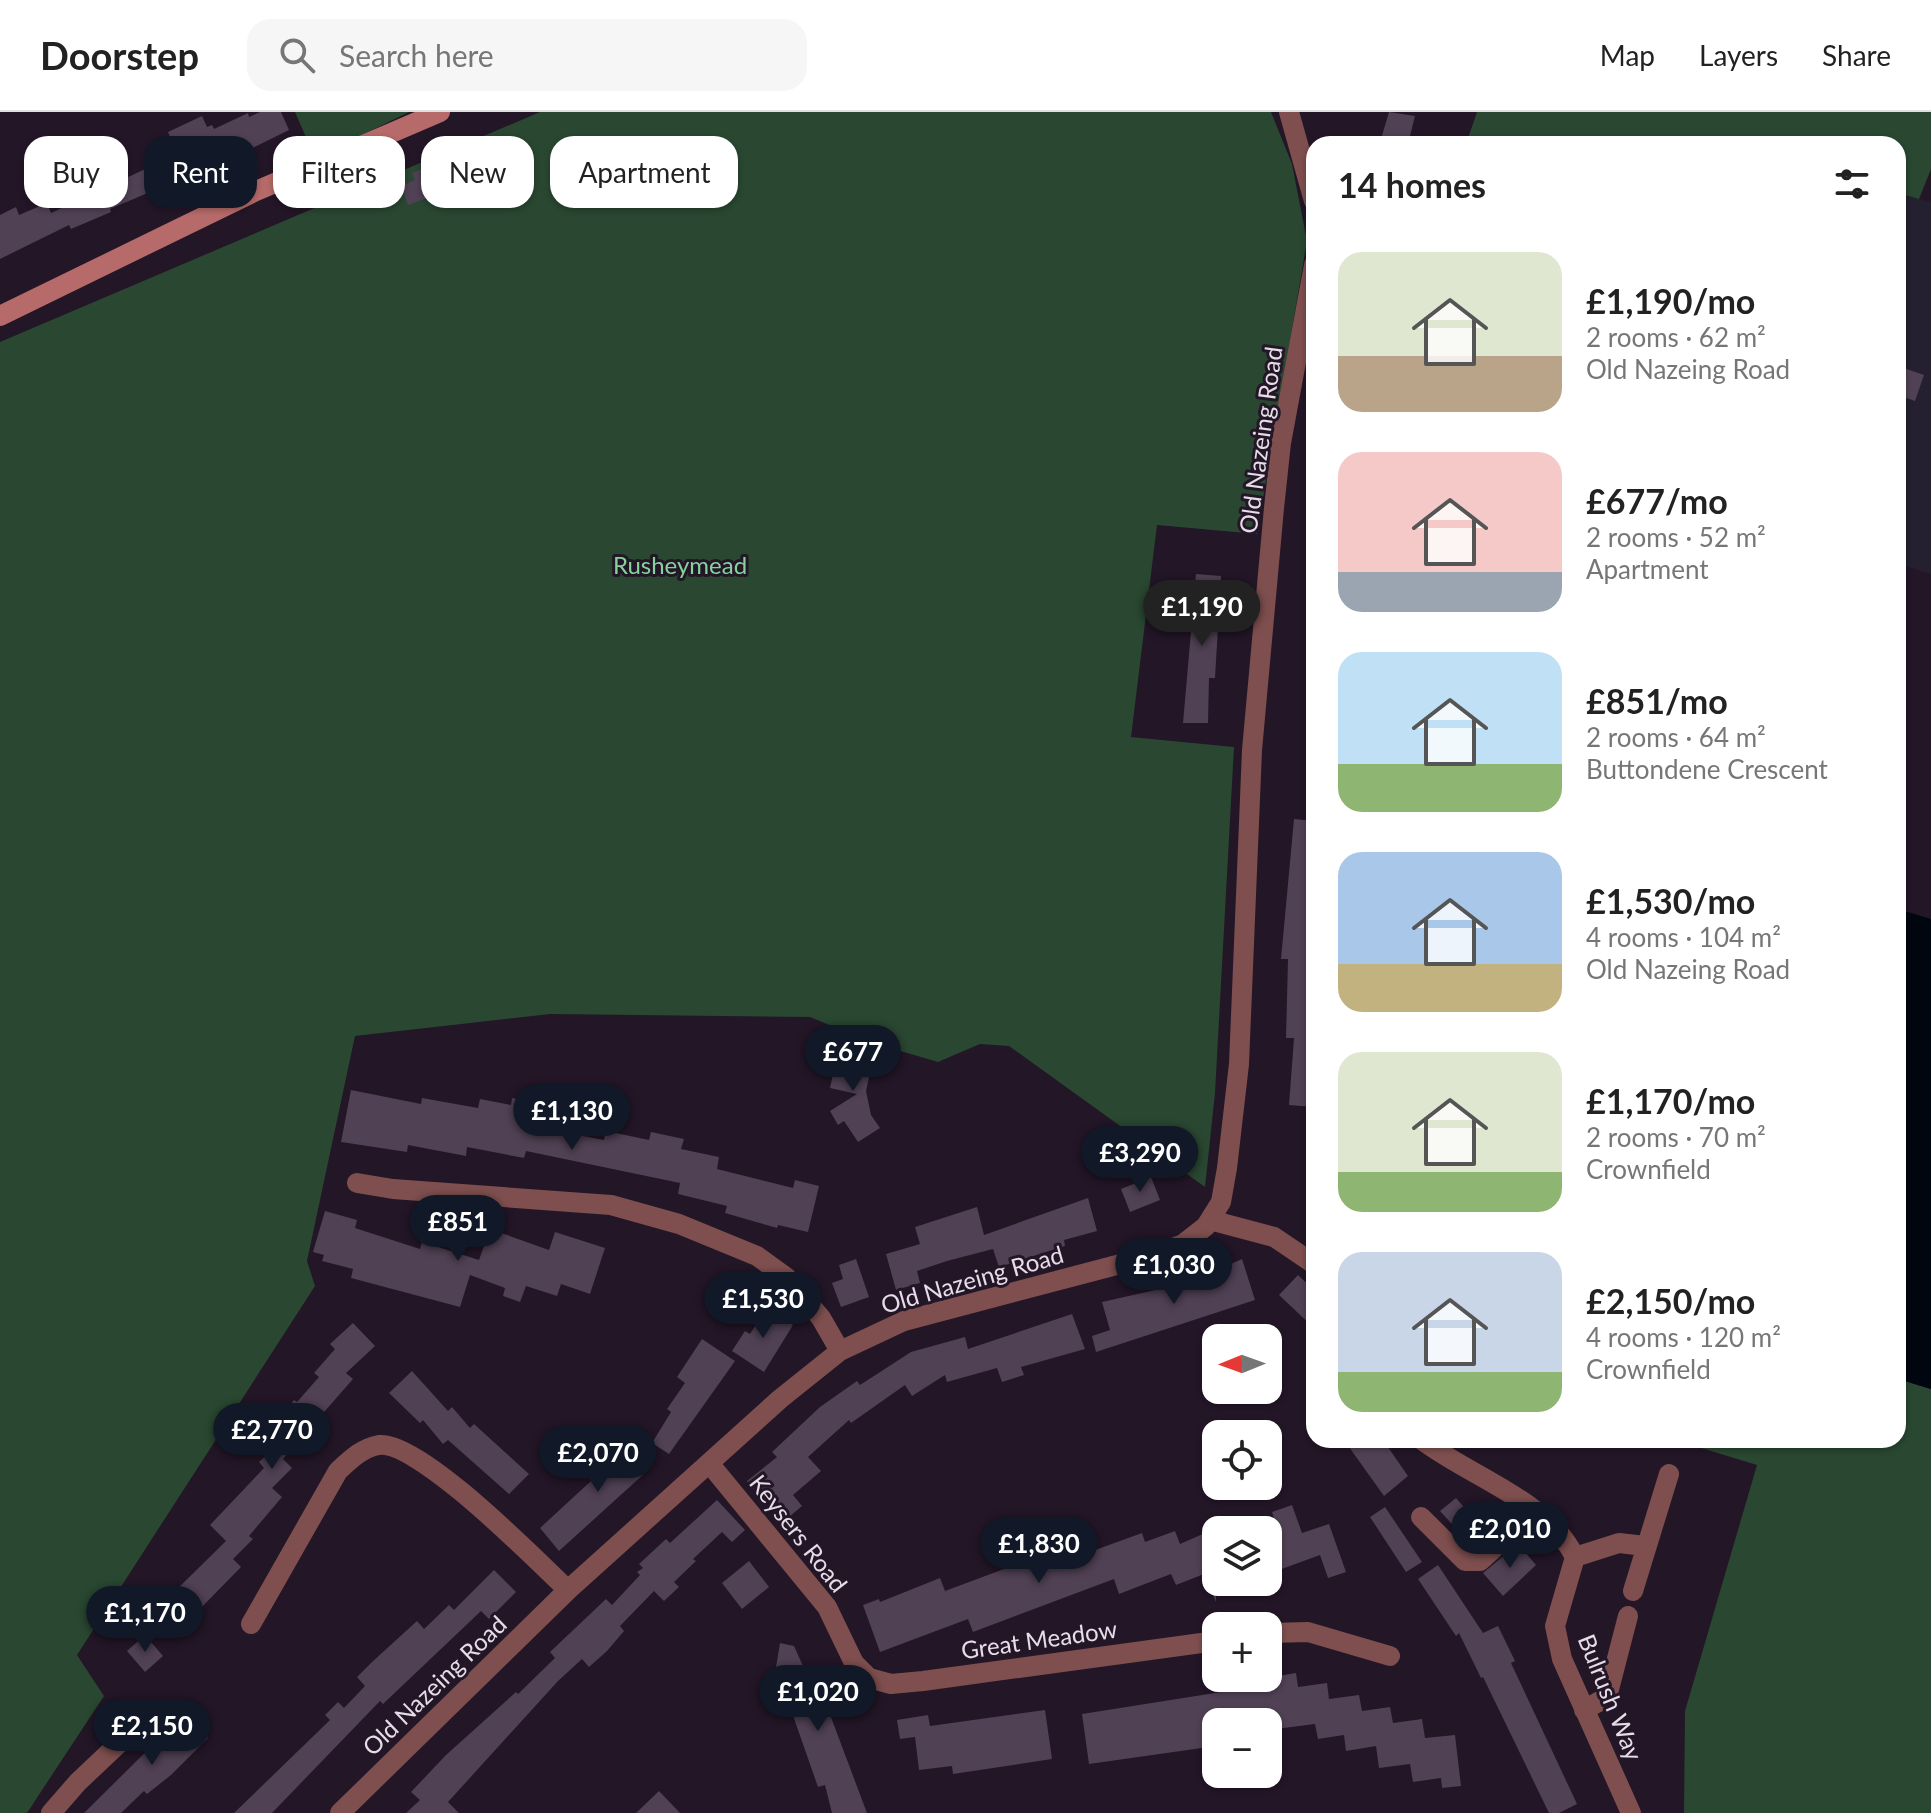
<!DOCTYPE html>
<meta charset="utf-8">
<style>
body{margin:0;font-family:Lato,sans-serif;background:#f6f6f6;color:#222;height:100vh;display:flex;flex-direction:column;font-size:30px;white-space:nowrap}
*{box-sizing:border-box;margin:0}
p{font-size:26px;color:#767676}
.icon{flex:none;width:44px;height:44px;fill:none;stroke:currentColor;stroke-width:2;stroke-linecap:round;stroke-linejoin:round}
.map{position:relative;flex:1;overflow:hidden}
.sheet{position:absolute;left:1306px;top:24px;width:600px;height:1312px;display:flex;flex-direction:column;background:#fff;border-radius:24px;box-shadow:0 2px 6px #0004}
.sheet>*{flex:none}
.guide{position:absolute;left:24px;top:24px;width:760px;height:72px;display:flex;gap:16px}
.needle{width:52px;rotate:269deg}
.controls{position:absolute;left:1202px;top:1212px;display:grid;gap:16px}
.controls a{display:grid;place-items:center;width:80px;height:80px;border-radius:16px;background:#fff;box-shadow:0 2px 6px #0004;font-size:40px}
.price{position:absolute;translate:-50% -68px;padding:0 18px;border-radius:28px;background:#111827;color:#fff;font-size:26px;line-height:52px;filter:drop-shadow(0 2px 4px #0008)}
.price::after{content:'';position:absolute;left:50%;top:48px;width:24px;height:18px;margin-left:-12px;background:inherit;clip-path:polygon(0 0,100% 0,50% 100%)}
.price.active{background:#222;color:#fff}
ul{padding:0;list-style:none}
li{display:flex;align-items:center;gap:24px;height:200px;padding:0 32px}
li span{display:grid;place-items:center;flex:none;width:224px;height:160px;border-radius:24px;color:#555}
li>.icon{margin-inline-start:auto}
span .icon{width:96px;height:96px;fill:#fffc;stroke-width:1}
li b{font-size:34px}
h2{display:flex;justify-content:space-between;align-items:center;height:96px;padding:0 32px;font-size:34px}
.chip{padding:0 28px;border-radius:24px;background:#fff;box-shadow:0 2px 6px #0004;font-size:28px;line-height:72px}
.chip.active{background:#111827;color:#fff}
header{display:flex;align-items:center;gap:48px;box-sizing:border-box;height:112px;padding:0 40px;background:#fff;border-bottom:2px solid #e0e0e0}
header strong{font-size:38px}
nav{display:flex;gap:44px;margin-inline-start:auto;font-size:28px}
.search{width:560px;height:72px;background:#f6f6f6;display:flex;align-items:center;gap:20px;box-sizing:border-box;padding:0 28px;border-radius:24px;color:#767676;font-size:30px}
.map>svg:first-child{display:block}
</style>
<header>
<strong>Doorstep</strong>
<div class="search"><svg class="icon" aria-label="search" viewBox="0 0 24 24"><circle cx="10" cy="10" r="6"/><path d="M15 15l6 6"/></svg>Search here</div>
<nav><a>Map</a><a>Layers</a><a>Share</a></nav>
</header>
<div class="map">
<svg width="1931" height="1701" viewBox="0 0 1931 1701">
<rect width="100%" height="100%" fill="#231627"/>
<path fill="#242030" d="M1898 81 1931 90V462L1898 452Z"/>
<path fill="#294731" d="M295 0H409L315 46Z
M540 0H1271L1292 52 1307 129 1257 422 1157 413 1131 625 1234 635 1215 981 1205 1075 1009 934 980 932 938 950 873 931 810 905 550 902 355 924 307 1149 315 1174 77 1543 104 1584 27 1701H0V230Z
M1477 0H1931V57L1919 87 1898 81V32H1466Z
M1898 1267 1931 1277V1701H1684L1685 1599 1757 1353 1675 1328H1898Z"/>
<path fill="#00060f" d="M1898 797 1931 807V1277L1898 1267Z"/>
<path fill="#504154" d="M260 0H281L289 18 191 66 190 63 110 97 111 100 71 117 69 113 0 147V103L16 95 19 103 47 91 51 101 171 45 165 33 172 30 168 20 202 4 207 15 212 13 214 17 248 1 249 5Z
M1389 0 1415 4 1408 32 1381 27Z
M431 54 441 81 408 93 401 74 415 68 412 61Z
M1898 254 1924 263 1915 289 1898 283Z
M1196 462 1221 464 1215 566H1209L1208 611H1183Z
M1294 707 1314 709V995L1289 993 1294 926H1286L1288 847H1281Z
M832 938 873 947 866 979 871 1003 880 1016 858 1030 844 1009 838 1013 830 999 857 982 830 976 833 962 827 960Z
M351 978 421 992 422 986 478 996 480 987 511 993 512 986 534 990 530 1014 604 1028 606 1019 649 1028 651 1020 684 1027 681 1037 719 1045 717 1057 793 1076 795 1068 819 1074 808 1120 778 1113 777 1116 725 1101 727 1094 678 1082 680 1071 526 1039 524 1046 467 1035 466 1044 408 1033 407 1040 341 1030Z
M1151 1065 1160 1088 1130 1100 1121 1077Z
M1088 1086 1097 1119 1064 1128 1065 1134 999 1155 993 1137 947 1149 917 1159 920 1171 896 1178 886 1142 920 1132 915 1115 977 1095 984 1123Z
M325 1099 357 1108 355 1116 420 1137 422 1130 479 1148 490 1117 549 1138 555 1120 605 1136 590 1182 561 1172 557 1184 526 1174 520 1190 503 1184 505 1176 470 1163 460 1195 351 1166 353 1157 322 1149 324 1143 313 1140Z
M856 1147 869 1185 841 1195 832 1171 843 1167 839 1153Z
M1242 1147 1255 1188 1096 1240 1092 1224 1110 1218 1102 1190 1191 1170Z
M1298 1163 1314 1178V1216L1279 1183Z
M767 1196 793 1213 764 1260 732 1239 745 1219 750 1222Z
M1072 1202 1085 1237 1021 1255 1024 1263 1002 1270 997 1256 947 1270 945 1263 912 1284 905 1273 851 1311 849 1308 808 1345 821 1359 793 1383 802 1394 782 1411 747 1369 777 1345 772 1340 820 1295 857 1269 860 1273 911 1240 965 1225 968 1237Z
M353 1211 375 1234 346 1261 353 1267 283 1347 292 1356 272 1376 282 1385 249 1424 253 1427 233 1447 241 1455 193 1504 171 1483 226 1429 210 1413 264 1356 259 1350 277 1333 267 1324 294 1288 297 1290 319 1265 314 1261 335 1237 330 1232Z
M702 1227 735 1249 669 1342 652 1331 671 1300 667 1297 685 1271 677 1265Z
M412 1259 448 1299 452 1295 470 1316 474 1312 529 1362 509 1382 448 1328 443 1332 423 1308 420 1311 389 1281Z
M621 1327 653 1346 645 1361 559 1439 540 1416 604 1357Z
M1344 1328H1383L1408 1364 1384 1384Z
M1456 1386 1477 1410 1462 1423 1440 1399Z
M717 1388 745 1418 732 1430 722 1420 693 1447 696 1449 674 1470 679 1475 664 1489 654 1479 620 1514 624 1519 607 1539 589 1555 582 1547 558 1569 448 1690 459 1701H406L420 1688 411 1680 446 1643 516 1580 518 1582 555 1546 550 1540 606 1487 612 1493 640 1463 637 1460 643 1456 639 1452 666 1427 670 1431Z
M1292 1393 1302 1421 1329 1412 1346 1460 1328 1466 1320 1443 1268 1462V1408L1274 1406 1272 1400Z
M1385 1395 1422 1450 1406 1460 1370 1405Z
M1175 1419 1180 1432 1205 1421 1216 1447V1490L1204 1462 1176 1473 1171 1462 1119 1482 1114 1467 973 1520 968 1507 880 1540 863 1493 879 1487 880 1490 940 1466 945 1479 1082 1428 1087 1441 1142 1421 1145 1430Z
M1518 1432 1536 1453 1503 1484 1483 1461Z
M749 1449 769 1475 742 1497 722 1471Z
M1438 1453 1483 1521 1498 1514 1515 1549 1511 1551 1577 1692 1559 1701H1549L1483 1565 1481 1566 1459 1521 1456 1524 1418 1467Z
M494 1458 516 1480 489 1507 481 1499 383 1592 380 1589 272 1701H234L330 1608 325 1603 338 1590 344 1596 365 1574 357 1565 372 1550 417 1509 424 1517 449 1493 454 1498Z
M145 1523 163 1544 145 1560 127 1539Z
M780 1531 794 1534 807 1563 814 1560 867 1701H832L825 1673 818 1675 776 1555Z
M1296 1561 1298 1575 1327 1571 1329 1587 1359 1583 1362 1599 1390 1595 1393 1611 1422 1607 1425 1626 1455 1623 1461 1674 1442 1676 1441 1666 1413 1670 1410 1652 1379 1656 1376 1634 1346 1639 1344 1623 1318 1627 1315 1612 1268 1618V1610H1216V1634L1089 1652 1082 1602 1279 1571 1278 1564Z
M1045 1598 1052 1647 953 1662 952 1654 919 1658 915 1625 900 1627 897 1608 928 1603 930 1614Z
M184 1602 208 1626 171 1663 147 1682 144 1679 121 1701H84Z
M659 1679 680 1701H636Z"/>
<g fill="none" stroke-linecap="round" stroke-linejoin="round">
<path stroke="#7e4f4e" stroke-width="20" d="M1289 0 1314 89
M357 1071 393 1077 611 1093 679 1112 757 1144 786 1165 821 1206 840 1239
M1210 1108 1274 1125 1314 1152
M1422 1328C1472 1366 1545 1386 1575 1445L1555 1514 1562 1547 1631 1701
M709 1351 827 1495 854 1551 869 1566 891 1572 923 1569 1216 1529
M1421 1405 1465 1449H1480L1535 1399
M1575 1445 1619 1431 1645 1434
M1633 1479 1669 1362
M251 1512 338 1359C351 1347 362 1336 379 1333 419 1328 537 1449 568 1478
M1268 1521 1308 1520 1390 1544
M1584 1598 1607 1585 1628 1504
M51 1701 78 1670 131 1620
M340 1701 568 1478 780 1287 840 1239 904 1209 1151 1144 1183 1132 1206 1114 1221 1090 1227 1056 1239 952 1252 638 1274 396 1281 331 1314 153"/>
<path stroke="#b66b6a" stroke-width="20" d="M0 204 256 79 440 0"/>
</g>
<g text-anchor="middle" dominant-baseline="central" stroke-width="6" stroke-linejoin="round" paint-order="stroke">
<g font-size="24" fill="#e6dde8" stroke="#231627">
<text transform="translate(1260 328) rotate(-82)">Old Nazeing Road</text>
<text transform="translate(972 1167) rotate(-16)">Old Nazeing Road</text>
<text transform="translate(799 1421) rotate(52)">Keysers Road</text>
<text transform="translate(1039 1527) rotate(-8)">Great Meadow</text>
<text transform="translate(434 1573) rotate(-44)">Old Nazeing Road</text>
<text transform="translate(1611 1585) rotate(68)">Bulrush Way</text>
</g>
<g font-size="24" fill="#85d39b" stroke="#231627">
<text x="680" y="452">Rusheymead</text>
</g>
</g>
</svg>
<div class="controls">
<a><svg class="needle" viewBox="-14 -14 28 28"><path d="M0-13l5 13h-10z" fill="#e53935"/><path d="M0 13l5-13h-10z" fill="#767676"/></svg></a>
<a><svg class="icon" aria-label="locate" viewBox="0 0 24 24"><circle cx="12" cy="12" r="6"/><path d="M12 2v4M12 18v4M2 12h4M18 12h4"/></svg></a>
<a><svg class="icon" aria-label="layers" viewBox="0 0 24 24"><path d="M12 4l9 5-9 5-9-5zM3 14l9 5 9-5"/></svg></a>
<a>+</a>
<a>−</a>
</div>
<b class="price active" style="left:1202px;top:536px">£1,190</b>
<b class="price" style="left:853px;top:981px">£677</b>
<b class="price" style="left:572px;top:1040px">£1,130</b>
<b class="price" style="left:1140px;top:1082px">£3,290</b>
<b class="price" style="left:458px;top:1151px">£851</b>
<b class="price" style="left:1174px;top:1194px">£1,030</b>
<b class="price" style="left:763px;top:1228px">£1,530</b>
<b class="price" style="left:272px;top:1359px">£2,770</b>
<b class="price" style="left:598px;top:1382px">£2,070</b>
<b class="price" style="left:1510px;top:1458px">£2,010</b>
<b class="price" style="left:1039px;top:1473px">£1,830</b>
<b class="price" style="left:145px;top:1542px">£1,170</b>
<b class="price" style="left:818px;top:1621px">£1,020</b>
<b class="price" style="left:152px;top:1655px">£2,150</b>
<div class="guide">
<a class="chip">Buy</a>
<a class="chip active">Rent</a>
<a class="chip">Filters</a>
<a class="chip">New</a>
<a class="chip">Apartment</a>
</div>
<section class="sheet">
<h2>14 homes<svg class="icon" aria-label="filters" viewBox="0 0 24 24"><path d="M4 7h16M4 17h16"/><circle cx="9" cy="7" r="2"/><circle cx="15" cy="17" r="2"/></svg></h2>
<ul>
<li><span style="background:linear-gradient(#dfe7d0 65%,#b9a48a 0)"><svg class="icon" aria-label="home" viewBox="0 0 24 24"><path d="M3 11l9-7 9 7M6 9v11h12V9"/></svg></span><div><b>£1,190/mo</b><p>2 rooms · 62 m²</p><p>Old Nazeing Road</p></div></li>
<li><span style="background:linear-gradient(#f6c9c9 75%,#9aa5b1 0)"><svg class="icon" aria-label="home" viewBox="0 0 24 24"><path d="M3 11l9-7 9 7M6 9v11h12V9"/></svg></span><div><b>£677/mo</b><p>2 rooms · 52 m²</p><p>Apartment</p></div></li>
<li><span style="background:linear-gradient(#bfe0f5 70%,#8fb573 0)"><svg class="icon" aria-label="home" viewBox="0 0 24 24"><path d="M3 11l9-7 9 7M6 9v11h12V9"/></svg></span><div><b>£851/mo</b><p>2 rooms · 64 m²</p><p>Buttondene Crescent</p></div></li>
<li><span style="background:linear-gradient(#a9c7e8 70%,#c2b280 0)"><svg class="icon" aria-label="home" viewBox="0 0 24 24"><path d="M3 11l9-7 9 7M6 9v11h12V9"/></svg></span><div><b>£1,530/mo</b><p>4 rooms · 104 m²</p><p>Old Nazeing Road</p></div></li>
<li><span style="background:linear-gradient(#dfe7d0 75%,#8fb573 0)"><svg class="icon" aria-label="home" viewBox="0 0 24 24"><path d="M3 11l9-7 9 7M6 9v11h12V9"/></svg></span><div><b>£1,170/mo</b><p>2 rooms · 70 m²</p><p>Crownfield</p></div></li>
<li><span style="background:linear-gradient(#c9d6e8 75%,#8fb573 0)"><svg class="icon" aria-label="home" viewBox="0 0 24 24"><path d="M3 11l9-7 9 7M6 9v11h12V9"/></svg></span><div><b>£2,150/mo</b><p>4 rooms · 120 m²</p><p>Crownfield</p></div></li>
</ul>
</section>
</div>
